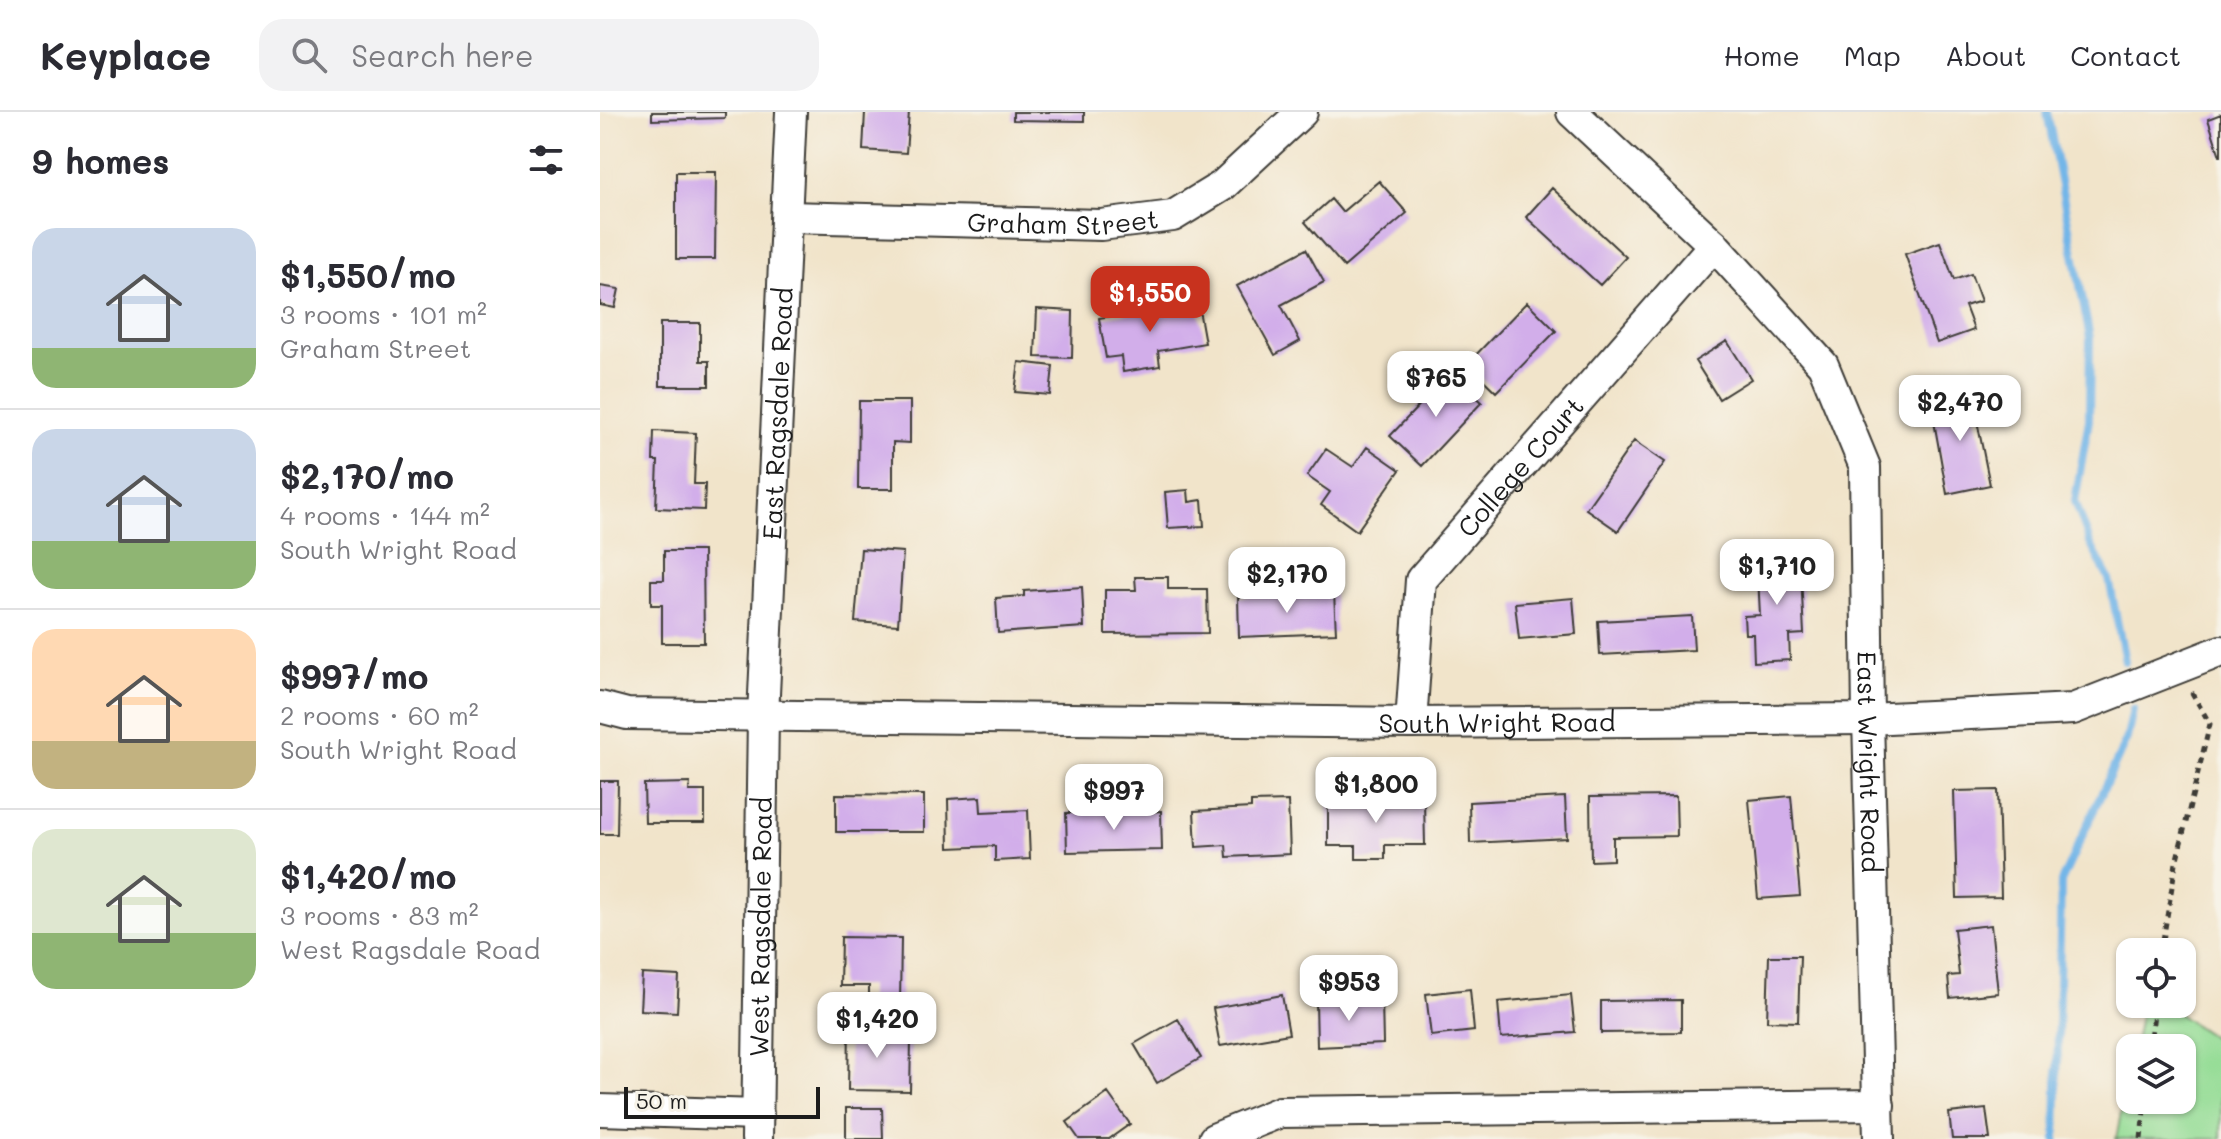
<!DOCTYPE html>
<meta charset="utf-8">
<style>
body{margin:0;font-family:Mali,sans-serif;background:#f2f2f3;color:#2b2b33;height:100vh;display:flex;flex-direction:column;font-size:30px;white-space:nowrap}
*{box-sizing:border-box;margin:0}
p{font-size:26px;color:#7c7c81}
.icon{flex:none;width:44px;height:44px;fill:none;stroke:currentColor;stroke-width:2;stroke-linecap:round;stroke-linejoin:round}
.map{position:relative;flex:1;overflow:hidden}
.panel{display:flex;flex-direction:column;background:#fff;width:600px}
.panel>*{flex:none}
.controls{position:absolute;left:1516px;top:826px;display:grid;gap:16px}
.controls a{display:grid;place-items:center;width:80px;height:80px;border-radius:16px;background:#fff;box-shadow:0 2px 6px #0004;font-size:40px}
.scale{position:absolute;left:24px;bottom:20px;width:196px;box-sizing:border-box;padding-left:8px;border:4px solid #1c1c1c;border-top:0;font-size:22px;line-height:28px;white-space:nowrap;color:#1c1c1c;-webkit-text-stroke:6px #f7f3e8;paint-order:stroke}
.price{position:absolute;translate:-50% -68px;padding:0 18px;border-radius:16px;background:#fff;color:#222;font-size:26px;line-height:52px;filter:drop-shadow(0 2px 4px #0008)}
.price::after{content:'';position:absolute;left:50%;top:48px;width:24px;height:18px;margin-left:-12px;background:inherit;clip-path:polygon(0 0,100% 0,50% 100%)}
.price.selected{background:#c8321e;color:#fff}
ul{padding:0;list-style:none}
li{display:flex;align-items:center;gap:24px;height:200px;padding:0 32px}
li+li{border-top:2px solid #e1e1e2}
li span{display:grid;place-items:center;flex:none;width:224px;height:160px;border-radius:24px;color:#555}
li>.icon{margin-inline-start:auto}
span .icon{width:96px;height:96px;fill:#fffc;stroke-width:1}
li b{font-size:34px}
h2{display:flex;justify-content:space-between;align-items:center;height:96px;padding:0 32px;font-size:34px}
header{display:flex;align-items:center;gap:48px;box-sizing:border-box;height:112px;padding:0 40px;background:#fff;border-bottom:2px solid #e1e1e2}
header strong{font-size:38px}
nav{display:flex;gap:44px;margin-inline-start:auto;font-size:28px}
.search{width:560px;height:72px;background:#f2f2f3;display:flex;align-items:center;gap:20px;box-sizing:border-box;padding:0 28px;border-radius:24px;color:#7c7c81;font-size:30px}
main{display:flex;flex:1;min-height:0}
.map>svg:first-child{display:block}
</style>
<header>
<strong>Keyplace</strong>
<div class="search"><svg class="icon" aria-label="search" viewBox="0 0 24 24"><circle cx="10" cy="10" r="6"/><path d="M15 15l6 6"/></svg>Search here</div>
<nav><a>Home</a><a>Map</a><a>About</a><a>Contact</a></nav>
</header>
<main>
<section class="panel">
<h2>9 homes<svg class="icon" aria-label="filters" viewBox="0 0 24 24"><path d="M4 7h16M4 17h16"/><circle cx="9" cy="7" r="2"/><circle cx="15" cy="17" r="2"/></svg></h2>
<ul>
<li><span style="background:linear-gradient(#c9d6e8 75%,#8fb573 0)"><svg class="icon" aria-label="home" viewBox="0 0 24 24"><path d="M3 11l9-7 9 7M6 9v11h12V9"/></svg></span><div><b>$1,550/mo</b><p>3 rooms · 101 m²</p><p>Graham Street</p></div></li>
<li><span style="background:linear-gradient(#c9d6e8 70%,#8fb573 0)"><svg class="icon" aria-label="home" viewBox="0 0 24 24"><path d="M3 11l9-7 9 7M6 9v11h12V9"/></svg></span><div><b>$2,170/mo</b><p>4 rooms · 144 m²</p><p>South Wright Road</p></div></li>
<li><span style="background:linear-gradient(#ffd9b3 70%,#c2b280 0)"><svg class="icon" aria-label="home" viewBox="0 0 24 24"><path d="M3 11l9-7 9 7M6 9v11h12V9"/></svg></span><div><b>$997/mo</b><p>2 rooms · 60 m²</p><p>South Wright Road</p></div></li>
<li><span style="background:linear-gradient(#dfe7d0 65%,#8fb573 0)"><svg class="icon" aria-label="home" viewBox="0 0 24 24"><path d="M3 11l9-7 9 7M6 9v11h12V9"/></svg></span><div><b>$1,420/mo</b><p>3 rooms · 83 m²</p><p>West Ragsdale Road</p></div></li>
</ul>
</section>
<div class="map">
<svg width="1621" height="1027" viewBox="0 0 1621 1027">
<rect width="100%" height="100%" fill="#f7f3e8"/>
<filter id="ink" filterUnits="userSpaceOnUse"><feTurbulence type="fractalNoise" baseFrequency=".0125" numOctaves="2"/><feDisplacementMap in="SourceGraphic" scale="16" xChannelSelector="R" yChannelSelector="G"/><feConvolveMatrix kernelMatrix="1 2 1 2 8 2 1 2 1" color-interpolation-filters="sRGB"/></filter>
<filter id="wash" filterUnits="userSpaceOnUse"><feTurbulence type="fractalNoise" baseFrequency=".006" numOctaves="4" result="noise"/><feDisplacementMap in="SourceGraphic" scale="32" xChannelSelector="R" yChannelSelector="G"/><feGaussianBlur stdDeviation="1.8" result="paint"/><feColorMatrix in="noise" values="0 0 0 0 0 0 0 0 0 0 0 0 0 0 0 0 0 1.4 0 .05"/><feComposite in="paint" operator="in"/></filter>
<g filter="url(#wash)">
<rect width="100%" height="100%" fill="#f1e4ca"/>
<path fill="#96dd97" stroke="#597c5a" stroke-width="2" d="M1542 892H1563L1621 931V1027H1516L1530 954V988H1582V936H1534Z"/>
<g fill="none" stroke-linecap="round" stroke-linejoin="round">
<path stroke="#73b6e8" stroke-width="8" d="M1447 0 1490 226 1489 308 1475 389 1490 431 1509 467 1525 549
M1456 1027 1461 770 1527 626 1533 597"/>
</g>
<g id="blocks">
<path fill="#d2aeea" d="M52 0H125V6L52 8Z
M265 0H309L306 41 263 38Z
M413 0H484V9L413 8Z
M1621 2V44H1620L1608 7Z
M76 60H116L115 147H76Z
M779 69 807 101 744 155 705 110 731 87 742 100Z
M952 76 1026 145 1000 173 926 105Z
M1340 130 1354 168 1371 162 1381 189 1365 194 1374 218 1337 231 1305 142Z
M706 137 724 170 681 193 700 229 675 243 637 174Z
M0 174 19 177 15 196 0 193Z
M927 190 956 219 896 280 867 252Z
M598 192 605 231 558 239 560 254 523 260 521 244 506 246 499 206 577 193V196Z
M437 197 473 199 472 246 435 245Z
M60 211H100V249H109V274H60Z
M1127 229 1151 267 1119 287 1095 249Z
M419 250 453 254 450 283 415 280Z
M850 261 882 290 822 354 790 324Z
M1371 279 1390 373 1347 382 1330 287Z
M259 289H310V331L293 330V377H258Z
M54 319 96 321 94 372H105L104 398 56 396 58 349H53Z
M1034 329 1065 350 1018 419 986 397Z
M767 335 800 358 757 419 721 393 730 380 707 364 726 337 753 355Z
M588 378 589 390 602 388 604 414 568 416 565 380Z
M261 437 303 440 298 513 255 510Z
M64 439H103L104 531H62V493H51V468H64Z
M1200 442 1204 522 1189 523 1190 548 1154 550 1153 522H1145L1144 504 1160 503 1157 443Z
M535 465H568V477H607L608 521 505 522V478H536Z
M482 475 484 515 398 521 396 486 424 484V479Z
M734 481 736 521 639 525 638 485Z
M973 486 976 522 919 527 915 491Z
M1092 504 1094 538 1000 543 998 509Z
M0 669H18L17 722H0Z
M90 671 89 679H105V711H45L44 672Z
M1398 678 1401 785 1357 786 1354 679Z
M236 682 324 683V720H236Z
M1076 684 1077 724 1013 725V748L991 749 990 685Z
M1191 684 1200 784 1158 787 1149 688Z
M380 685 381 700 428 698 430 747 395 749V734L349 736 348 687Z
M965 685 967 726 870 731 869 690Z
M824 688 825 733H785V747H756V734H728V689Z
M688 689 690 742 627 745 626 733 596 735 594 699 651 696V690Z
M561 699 562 738 467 740 466 701Z
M1391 813 1398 881 1350 886 1348 864 1359 863 1354 817Z
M241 825 301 826 300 891 269 890V874H240Z
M1169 844H1200L1198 910 1167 909Z
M42 862 79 864 77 900 40 898Z
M870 877 874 919 831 924 826 882Z
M682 883 689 922 620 934 613 896Z
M971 883 975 920 901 926 898 890Z
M782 887 783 932 717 935 716 889Z
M1081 888V920L1001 921V889Z
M578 907 601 946 557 971 534 932Z
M249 912 286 913V929H311L310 979 248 978Z
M508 981 530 1012 509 1027H479L467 1010Z
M246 996H282L283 1027H246Z
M1386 997 1390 1027H1352L1349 1001Z"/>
</g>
</g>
<g filter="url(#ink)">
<use href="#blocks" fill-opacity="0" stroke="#3c3a36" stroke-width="2"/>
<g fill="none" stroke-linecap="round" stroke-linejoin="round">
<defs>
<g id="minor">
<path id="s1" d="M972 0 1114 133 1223 253 1265 355 1268 607 1279 1027"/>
<path id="s2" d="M187 105 501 113 573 104 622 74 702 0"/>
<path id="s3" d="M0 595 27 602 811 611 1268 607 1473 597 1621 539"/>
<path id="s4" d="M811 611 821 468 1114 133"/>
<path d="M0 998 158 1003"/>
<path id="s5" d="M157 1027 163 604 191 0"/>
<path d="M614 1027 680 1000 1279 993"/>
</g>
</defs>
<use href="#minor" stroke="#3c3a36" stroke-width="34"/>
<path stroke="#3c3a36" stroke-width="5" stroke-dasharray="6 6" stroke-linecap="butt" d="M1561 840 1576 751 1610 612 1591 579
M1550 936 1555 892
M1541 1027 1545 988"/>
<use href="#minor" stroke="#fff" stroke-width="30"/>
</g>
</g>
<g text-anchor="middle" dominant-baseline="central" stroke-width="6" stroke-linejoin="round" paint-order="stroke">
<g font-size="26" fill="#1c1c1c" stroke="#f7f3e8">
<text stroke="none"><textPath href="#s2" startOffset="276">Graham Street</textPath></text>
<text stroke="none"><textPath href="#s5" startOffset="726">East Ragsdale Road</textPath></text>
<text stroke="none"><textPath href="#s4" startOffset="294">College Court</textPath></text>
<text stroke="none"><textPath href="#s3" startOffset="898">South Wright Road</textPath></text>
<text stroke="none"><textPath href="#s1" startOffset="762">East Wright Road</textPath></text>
<text stroke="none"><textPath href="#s5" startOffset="212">West Ragsdale Road</textPath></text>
</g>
</g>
</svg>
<div class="controls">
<a><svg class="icon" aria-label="locate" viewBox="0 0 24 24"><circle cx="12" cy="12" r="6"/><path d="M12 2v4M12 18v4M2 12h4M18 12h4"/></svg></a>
<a><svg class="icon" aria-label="layers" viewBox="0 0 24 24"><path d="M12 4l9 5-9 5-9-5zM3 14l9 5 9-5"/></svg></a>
</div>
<div class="scale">50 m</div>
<b class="price selected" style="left:550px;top:222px">$1,550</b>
<b class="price" style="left:836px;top:307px">$765</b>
<b class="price" style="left:1360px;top:331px">$2,470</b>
<b class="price" style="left:1177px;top:495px">$1,710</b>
<b class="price" style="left:687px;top:503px">$2,170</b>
<b class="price" style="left:776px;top:713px">$1,800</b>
<b class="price" style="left:514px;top:720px">$997</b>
<b class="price" style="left:749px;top:911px">$953</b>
<b class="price" style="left:277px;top:948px">$1,420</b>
</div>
</main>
